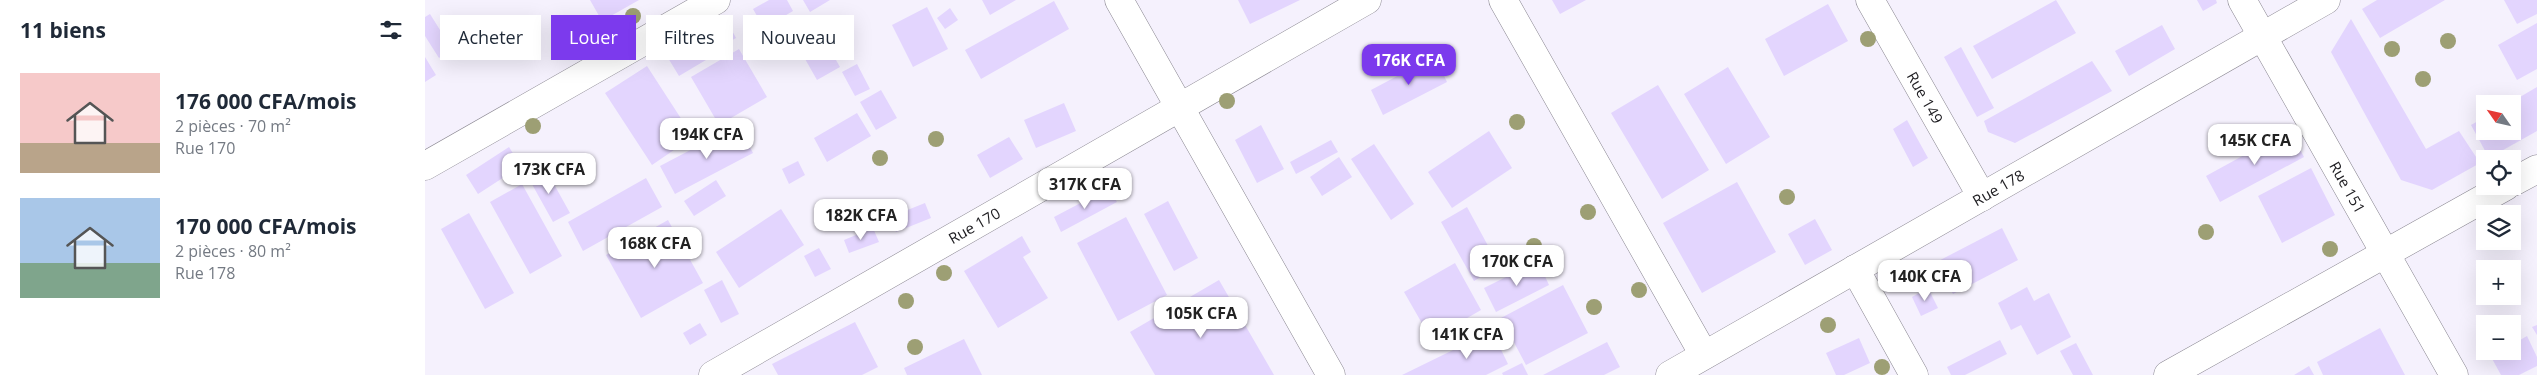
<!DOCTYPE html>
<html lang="fr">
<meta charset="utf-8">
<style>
body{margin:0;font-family:"Open Sans",sans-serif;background:#f2f2f3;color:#1f2937;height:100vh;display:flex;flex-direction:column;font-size:19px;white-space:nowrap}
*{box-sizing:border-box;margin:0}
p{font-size:16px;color:#747a83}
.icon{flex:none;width:28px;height:28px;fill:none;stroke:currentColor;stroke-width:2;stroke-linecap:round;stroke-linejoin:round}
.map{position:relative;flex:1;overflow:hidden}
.sheet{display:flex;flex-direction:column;background:#fff;width:425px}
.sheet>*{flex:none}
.top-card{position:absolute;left:15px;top:15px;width:475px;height:45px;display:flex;gap:10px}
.needle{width:32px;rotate:304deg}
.tools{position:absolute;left:2051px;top:95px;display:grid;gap:10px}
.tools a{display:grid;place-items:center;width:45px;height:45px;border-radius:0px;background:#fff;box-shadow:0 5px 20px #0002;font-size:25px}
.price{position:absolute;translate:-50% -42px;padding:0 11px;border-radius:10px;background:#fff;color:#222;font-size:16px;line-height:32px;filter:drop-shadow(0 1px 2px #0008)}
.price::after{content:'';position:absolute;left:50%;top:30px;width:15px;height:11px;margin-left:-8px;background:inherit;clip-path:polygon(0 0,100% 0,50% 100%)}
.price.on{background:#7c3aed;color:#fff}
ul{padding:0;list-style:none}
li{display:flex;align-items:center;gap:15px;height:125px;padding:0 20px}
li span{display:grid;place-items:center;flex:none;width:140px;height:100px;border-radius:0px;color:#555}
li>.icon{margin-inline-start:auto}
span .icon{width:60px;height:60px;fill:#fffc;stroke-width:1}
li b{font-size:21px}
h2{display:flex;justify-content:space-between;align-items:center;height:60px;padding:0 20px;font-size:21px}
.tag{padding:0 18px;border-radius:0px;background:#fff;box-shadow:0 5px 20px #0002;font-size:18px;line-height:45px}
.tag.on{background:#7c3aed;color:#fff}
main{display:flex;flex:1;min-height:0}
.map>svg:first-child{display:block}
</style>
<main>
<section class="sheet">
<h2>11 biens<svg class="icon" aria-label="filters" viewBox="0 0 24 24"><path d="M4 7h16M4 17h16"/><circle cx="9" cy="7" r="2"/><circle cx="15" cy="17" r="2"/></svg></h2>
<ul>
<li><span style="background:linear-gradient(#f6c9c9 70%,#b9a48a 0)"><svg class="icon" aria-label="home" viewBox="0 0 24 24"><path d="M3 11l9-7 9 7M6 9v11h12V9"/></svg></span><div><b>176 000 CFA/mois</b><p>2 pièces · 70 m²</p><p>Rue 170</p></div></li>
<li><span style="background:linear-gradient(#a9c7e8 65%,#7fa58c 0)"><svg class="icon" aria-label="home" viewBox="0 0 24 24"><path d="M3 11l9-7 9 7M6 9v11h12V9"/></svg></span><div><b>170 000 CFA/mois</b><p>2 pièces · 80 m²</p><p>Rue 178</p></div></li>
</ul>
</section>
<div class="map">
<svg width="2112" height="375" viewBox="0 0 2112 375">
<rect width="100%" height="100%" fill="#f5f1fd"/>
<path fill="#e3d5fe" d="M165 0H214L177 21Z
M344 0H362L368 11 339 28 328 9Z
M378 0H405L385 12Z
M557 0H591L565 15Z
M813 0H875L825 24Z
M1127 0H1161L1135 14Z
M1631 0 1651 33 1567 79 1548 46Z
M1772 0H1791L1792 3 1778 11Z
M1952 0H2020L1955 38 1937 9Z
M2079 0H2112V14L2092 24Z
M629 1 644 29 556 79 540 50Z
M1403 4 1423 41 1359 76 1340 39Z
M502 7 523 49 488 67 467 25Z
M525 8 533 20 520 29 512 18Z
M5 14 27 49 14 58 0 36V17Z
M386 16 415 67 392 80 363 29Z
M1926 19 2001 149 2034 131 2055 163 2007 190 1976 180 1906 52Z
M2112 23V69L2092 80 2073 45Z
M304 25 311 38 288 51 281 38Z
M1737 25 1750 49 1704 76 1690 51Z
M276 39 286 57 254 76 243 58Z
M1536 47 1569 108 1552 117 1519 57Z
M314 49 342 97 294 125 266 77Z
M1010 56 1022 82 958 115 946 90Z
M0 57 11 75 0 82Z
M1667 61 1687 91 1590 143 1563 132 1559 121Z
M432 64 445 89 430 96 417 72Z
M222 66 268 137 227 165 180 93Z
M1303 67 1345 137 1301 164 1259 94Z
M1233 85 1284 170 1237 199 1186 113Z
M2112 87V131L2064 158 2046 125 2060 117V131H2088V104H2083Z
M456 90 472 118 451 130 435 102Z
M639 103 651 131 611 148 599 120Z
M432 113 446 136 402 162 389 138Z
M1482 120 1503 158 1488 167 1468 129Z
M313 125 328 153 250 194 235 166Z
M836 125 859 169 832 183 810 140Z
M1865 130 1879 157 1795 202 1781 176Z
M1064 131 1087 168 1027 208 1003 172Z
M584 137 598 159 565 178 552 155Z
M906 140 913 152 871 174 865 162Z
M949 144 989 204 966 220 926 159Z
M84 147 96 166 53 194 41 175Z
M914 157 927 177 897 196 885 177Z
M373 161 380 175 364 184 357 169Z
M120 168 145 213 128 222 103 177Z
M1886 168 1910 215 1857 243 1833 196Z
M221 178 237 207 158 251 143 222Z
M291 180 301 196 269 216 259 201Z
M1312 182 1351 252 1277 293 1238 223Z
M97 184 137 256 105 274 65 202Z
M684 188 692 202 636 232 629 217Z
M743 201 773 258 749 271 719 214Z
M500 203 506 218 471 232 465 217Z
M1042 207 1074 266 1049 281 1016 222Z
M356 209 379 245 314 288 291 252Z
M44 213 89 293 60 309 16 229Z
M701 217 742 295 693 321 652 243Z
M1390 219 1407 250 1380 265 1363 234Z
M243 220 278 283 216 318 181 255Z
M448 228 454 242 424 253 419 240Z
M1577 228 1593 260 1528 294 1519 277 1504 285 1496 270Z
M597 236 606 252 598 257 623 298 573 328 539 271Z
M394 248 406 269 390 277 379 256Z
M1113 261 1124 285 1071 312 1059 288Z
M1030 263 1056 310 1006 339 979 292Z
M297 280 314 314 296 323 279 290Z
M794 280 849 375H730L705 332Z
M1138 285 1163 333 1101 365 1076 318Z
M1602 287 1609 301 1624 293 1646 337 1612 355 1596 325 1586 330 1573 303Z
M1503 288 1513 308 1496 316 1487 297Z
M430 322 453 367 437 375H353L347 364Z
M275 323 282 335 265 345 258 333Z
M2112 325V335L2107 327Z
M1955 328 1980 375H1898L1892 362Z
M1067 331 1083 364 1061 375H977Z
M2102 336 2112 357V366L2094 375H2076L2065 355 2073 351H2088V344Z
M1434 338 1445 363 1419 375H1411L1401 353Z
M539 339 557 375H482L479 368Z
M1575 340 1582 354 1540 375H1526L1522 367Z
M1182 342 1195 367 1179 375H1118Z
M1651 343 1668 375H1648L1635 351Z
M1097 363 1103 375H1078L1077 373Z
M1884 366 1889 375H1869Z"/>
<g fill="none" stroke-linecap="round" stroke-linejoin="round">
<defs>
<g id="minor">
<path d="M694 0 906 375"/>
<path d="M1078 0 1279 355"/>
<path id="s1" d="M1445 0 1557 197"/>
<path id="s2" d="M1817 0 2029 375"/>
<path d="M0 166 291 0"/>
<path d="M2088 182 2112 169"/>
<path d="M1430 269 1489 375"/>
<path id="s3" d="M288 375 942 0"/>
<path id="s4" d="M1245 375 1901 0"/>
<path d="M1743 375 2081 186"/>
</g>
</defs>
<use href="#minor" stroke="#8a8791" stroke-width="29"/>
<use href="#minor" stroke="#fff" stroke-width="28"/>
</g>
<g fill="#9d9f74">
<circle cx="208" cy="16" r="8"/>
<circle cx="1443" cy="39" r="8"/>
<circle cx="2023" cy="41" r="8"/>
<circle cx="1967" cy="49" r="8"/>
<circle cx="1998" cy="79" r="8"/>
<circle cx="802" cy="101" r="8"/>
<circle cx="1092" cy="122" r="8"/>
<circle cx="108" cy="126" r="8"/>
<circle cx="511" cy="139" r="8"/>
<circle cx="455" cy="158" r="8"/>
<circle cx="1362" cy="197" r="8"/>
<circle cx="1163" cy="212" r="8"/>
<circle cx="1781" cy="232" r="8"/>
<circle cx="1109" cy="246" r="8"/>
<circle cx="1905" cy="249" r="8"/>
<circle cx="519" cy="273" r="8"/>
<circle cx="1214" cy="290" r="8"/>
<circle cx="481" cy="301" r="8"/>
<circle cx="1169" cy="307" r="8"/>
<circle cx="1403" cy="325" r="8"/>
<circle cx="490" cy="347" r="8"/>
<circle cx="1457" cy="367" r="8"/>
</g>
<g text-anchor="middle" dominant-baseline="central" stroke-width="5" stroke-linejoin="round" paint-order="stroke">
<g font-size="15" fill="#1e1d21" stroke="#fff">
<text stroke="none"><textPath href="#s1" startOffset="112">Rue 149</textPath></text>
<text stroke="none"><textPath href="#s4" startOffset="378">Rue 178</textPath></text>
<text stroke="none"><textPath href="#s2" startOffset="215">Rue 151</textPath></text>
<text stroke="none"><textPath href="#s3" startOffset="301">Rue 170</textPath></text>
</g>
</g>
</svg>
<div class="tools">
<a><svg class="needle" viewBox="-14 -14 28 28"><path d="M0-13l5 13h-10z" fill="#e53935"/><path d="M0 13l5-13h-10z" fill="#747a83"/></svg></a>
<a><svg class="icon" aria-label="locate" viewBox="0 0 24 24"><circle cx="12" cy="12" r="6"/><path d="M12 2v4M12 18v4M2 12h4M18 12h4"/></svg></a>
<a><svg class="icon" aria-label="layers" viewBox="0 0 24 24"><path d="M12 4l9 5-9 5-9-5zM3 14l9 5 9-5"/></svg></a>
<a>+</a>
<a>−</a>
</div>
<b class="price on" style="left:984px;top:86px">176K CFA</b>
<b class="price" style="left:282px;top:160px">194K CFA</b>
<b class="price" style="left:1830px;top:166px">145K CFA</b>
<b class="price" style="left:124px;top:195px">173K CFA</b>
<b class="price" style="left:660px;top:210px">317K CFA</b>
<b class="price" style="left:436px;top:241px">182K CFA</b>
<b class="price" style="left:230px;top:269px">168K CFA</b>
<b class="price" style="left:1092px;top:287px">170K CFA</b>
<b class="price" style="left:1500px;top:302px">140K CFA</b>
<b class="price" style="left:776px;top:339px">105K CFA</b>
<b class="price" style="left:1042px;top:360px">141K CFA</b>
<div class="top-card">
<a class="tag">Acheter</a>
<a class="tag on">Louer</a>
<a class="tag">Filtres</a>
<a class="tag">Nouveau</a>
</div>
</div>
</main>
